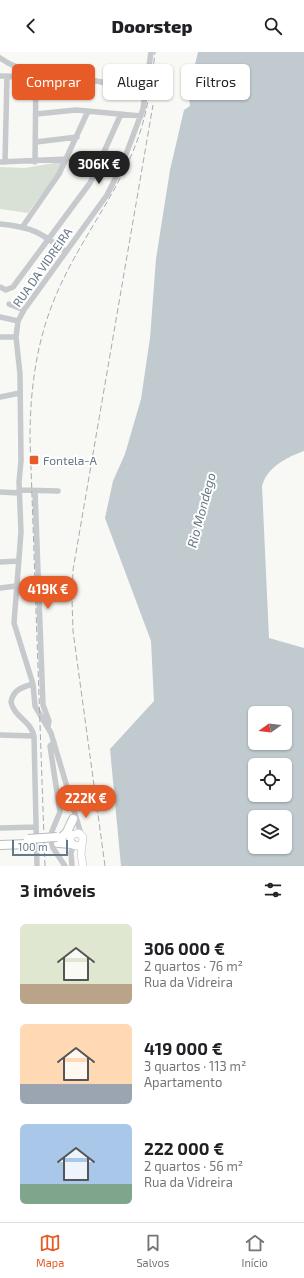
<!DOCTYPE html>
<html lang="pt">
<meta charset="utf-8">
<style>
body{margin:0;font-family:"Exo 2",sans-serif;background:#f6f6f6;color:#202124;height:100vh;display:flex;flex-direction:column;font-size:15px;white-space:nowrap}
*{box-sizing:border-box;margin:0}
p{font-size:13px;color:#757577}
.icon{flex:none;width:22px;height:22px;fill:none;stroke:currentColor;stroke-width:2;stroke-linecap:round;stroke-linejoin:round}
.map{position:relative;height:814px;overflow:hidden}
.drawer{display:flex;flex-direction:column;background:#fff;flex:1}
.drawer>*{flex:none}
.guide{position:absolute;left:12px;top:12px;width:280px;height:36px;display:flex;gap:8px}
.needle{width:26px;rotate:256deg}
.fabs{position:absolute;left:248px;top:654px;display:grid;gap:8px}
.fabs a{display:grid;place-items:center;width:44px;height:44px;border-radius:6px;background:#fff;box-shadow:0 1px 3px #0004;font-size:20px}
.scale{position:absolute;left:12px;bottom:10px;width:56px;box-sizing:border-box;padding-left:4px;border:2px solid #667787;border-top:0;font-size:11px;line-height:14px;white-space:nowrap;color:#667787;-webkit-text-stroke:3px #fff;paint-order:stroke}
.price{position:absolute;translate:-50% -34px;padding:0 9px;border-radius:14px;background:#e75b26;color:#fff;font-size:13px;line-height:26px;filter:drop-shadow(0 1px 2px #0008)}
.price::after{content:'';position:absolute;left:50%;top:24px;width:12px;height:9px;margin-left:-6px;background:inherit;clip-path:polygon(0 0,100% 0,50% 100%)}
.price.on{background:#222;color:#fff}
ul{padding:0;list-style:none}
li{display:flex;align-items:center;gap:12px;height:100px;padding:0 20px}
li span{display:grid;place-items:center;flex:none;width:112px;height:80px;border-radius:6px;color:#555}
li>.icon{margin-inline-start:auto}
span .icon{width:48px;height:48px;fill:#fffc;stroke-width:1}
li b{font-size:17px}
h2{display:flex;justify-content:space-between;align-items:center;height:48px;padding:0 20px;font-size:17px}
.tag{padding:0 14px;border-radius:6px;background:#fff;box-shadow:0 1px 3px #0004;font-size:14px;line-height:36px}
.tag.on{background:#e75b26;color:#fff}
header{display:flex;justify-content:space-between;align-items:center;height:52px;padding:0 20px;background:#fff;font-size:18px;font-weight:800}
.tabs{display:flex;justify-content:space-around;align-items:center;height:56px;border-top:1px solid #e0e0e0;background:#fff;font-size:11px;color:#757577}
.tabs a{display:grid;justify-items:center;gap:2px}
.tabs .on{color:#e75b26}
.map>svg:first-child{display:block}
</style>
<header><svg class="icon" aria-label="back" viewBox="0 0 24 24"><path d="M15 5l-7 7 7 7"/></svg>Doorstep<svg class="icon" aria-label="search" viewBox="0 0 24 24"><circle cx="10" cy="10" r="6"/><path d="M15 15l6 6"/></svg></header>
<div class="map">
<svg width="304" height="814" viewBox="0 0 304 814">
<rect width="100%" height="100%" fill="#f8f8f5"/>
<path fill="#d9e0d6" d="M60 110 62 111V114L28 161 0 157V115L25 116Z"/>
<path fill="#c0cacf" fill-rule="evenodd" d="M198 0H304V399C286 406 268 414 262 434L269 586 304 596V814H121L110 697 154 649 151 589 105 466 113 429 125 402 141 347 150 286 156 207 170 118 184 58 190 54 189 45 193 27H196L197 20 194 17ZM255 661H285V691H255ZM255 713H285V743H255ZM255 765H285V795H255Z"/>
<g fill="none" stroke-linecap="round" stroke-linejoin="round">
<defs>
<path id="major" d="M82 792 77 794 73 793 70 789 71 783 79 781 83 785 81 802 83 814"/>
<path id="highway" d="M62 785 67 780 73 767
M58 791 72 792
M0 793 29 792"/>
</defs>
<use href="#major" stroke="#b9bdc1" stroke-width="8"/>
<use href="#highway" stroke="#b8bcbf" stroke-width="10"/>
<path stroke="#c6cacd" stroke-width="5.5" d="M0 6C22 22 46 20 71 24 96 29 121 34 147 39
M0 24 36 25
M36 62 76 58 141 64
M36 90 77 85
M0 110 67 107
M5 110 7 24
M35 110 36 21
M0 172C31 175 41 180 66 200
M23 174 59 122 88 59
M0 235 6 238 13 235 90 131 121 62
M9 252 24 258
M0 265 18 269
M0 285H16
M0 345 20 341
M19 438 58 439
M35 439 43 653 49 669 48 674
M0 440 19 441
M0 510 19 509
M0 536 16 534
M33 632C22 635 13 638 11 650 14 665 31 669 34 684L37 814
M0 683 34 684
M54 690 50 694 60 760 52 779 51 788 53 796 65 814
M0 776 36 775
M81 782 51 681 35 654 33 632 14 571 21 480 19 430 21 409 20 322 16 285 18 269 24 258 107 143 122 113 143 57 151 0
M72 814 71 801 73 793"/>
<use href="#major" stroke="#fff" stroke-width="7"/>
<use href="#highway" stroke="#fff" stroke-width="8"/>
<path stroke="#a6acb2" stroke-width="1" stroke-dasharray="6 3" stroke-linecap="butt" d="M45 814 30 387C30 339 36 292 54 248 74 198 108 155 130 106 146 72 151 36 155 0
M105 814 73 579 72 547 73 518 153 53"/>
<defs>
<path id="highway-bridge" d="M28 787 57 785"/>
</defs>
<use href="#highway-bridge" stroke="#b8bcbf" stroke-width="10" stroke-linecap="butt"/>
<use href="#highway-bridge" stroke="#fff" stroke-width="8"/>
</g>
<rect fill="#e75b26" stroke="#fff" stroke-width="1.5" x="29" y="403" width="10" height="10" rx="2"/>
<g text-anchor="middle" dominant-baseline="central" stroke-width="4" stroke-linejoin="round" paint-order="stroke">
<g font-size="12" fill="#667787" stroke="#fff">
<text transform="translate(42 215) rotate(-55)">RUA DA VIDREIRA</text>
</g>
<g font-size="12" fill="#667787" stroke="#fff" text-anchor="start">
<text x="43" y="408">Fontela-A</text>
</g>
<g font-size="13" font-style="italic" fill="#637883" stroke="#fff">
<text transform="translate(201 458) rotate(-75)">Rio Mondego</text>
</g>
</g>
</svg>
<div class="fabs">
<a><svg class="needle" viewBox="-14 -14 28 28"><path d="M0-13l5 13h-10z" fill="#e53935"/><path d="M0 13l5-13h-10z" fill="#757577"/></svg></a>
<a><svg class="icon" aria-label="locate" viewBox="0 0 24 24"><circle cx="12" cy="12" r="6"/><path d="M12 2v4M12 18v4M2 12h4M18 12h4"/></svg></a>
<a><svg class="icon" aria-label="layers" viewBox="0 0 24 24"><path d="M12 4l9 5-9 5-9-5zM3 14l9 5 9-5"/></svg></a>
</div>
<div class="scale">100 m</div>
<b class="price on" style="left:99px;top:133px">306K €</b>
<b class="price" style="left:48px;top:558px">419K €</b>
<b class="price" style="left:86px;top:767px">222K €</b>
<div class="guide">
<a class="tag on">Comprar</a>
<a class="tag">Alugar</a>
<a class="tag">Filtros</a>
</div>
</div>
<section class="drawer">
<h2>3 imóveis<svg class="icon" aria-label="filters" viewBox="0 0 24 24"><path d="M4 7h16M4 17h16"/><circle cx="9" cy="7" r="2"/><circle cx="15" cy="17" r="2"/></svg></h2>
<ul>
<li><span style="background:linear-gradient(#dfe7d0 75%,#b9a48a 0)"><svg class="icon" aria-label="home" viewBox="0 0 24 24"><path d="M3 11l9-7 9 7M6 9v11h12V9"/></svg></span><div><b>306 000 €</b><p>2 quartos · 76 m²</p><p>Rua da Vidreira</p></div></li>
<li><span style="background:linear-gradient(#ffd9b3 75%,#9aa5b1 0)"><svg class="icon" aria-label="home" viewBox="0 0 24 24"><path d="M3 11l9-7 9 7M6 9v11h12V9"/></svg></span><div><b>419 000 €</b><p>3 quartos · 113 m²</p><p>Apartamento</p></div></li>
<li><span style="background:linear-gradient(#a9c7e8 75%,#7fa58c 0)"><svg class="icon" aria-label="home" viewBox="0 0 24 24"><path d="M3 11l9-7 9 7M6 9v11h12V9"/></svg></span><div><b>222 000 €</b><p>2 quartos · 56 m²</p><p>Rua da Vidreira</p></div></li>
</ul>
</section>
<nav class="tabs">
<a class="on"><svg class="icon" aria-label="map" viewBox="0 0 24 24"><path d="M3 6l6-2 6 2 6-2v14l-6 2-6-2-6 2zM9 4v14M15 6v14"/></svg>Mapa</a>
<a><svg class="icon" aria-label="saved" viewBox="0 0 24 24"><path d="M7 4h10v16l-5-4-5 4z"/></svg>Salvos</a>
<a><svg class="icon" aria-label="home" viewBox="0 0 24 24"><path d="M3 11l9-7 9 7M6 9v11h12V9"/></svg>Início</a>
</nav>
